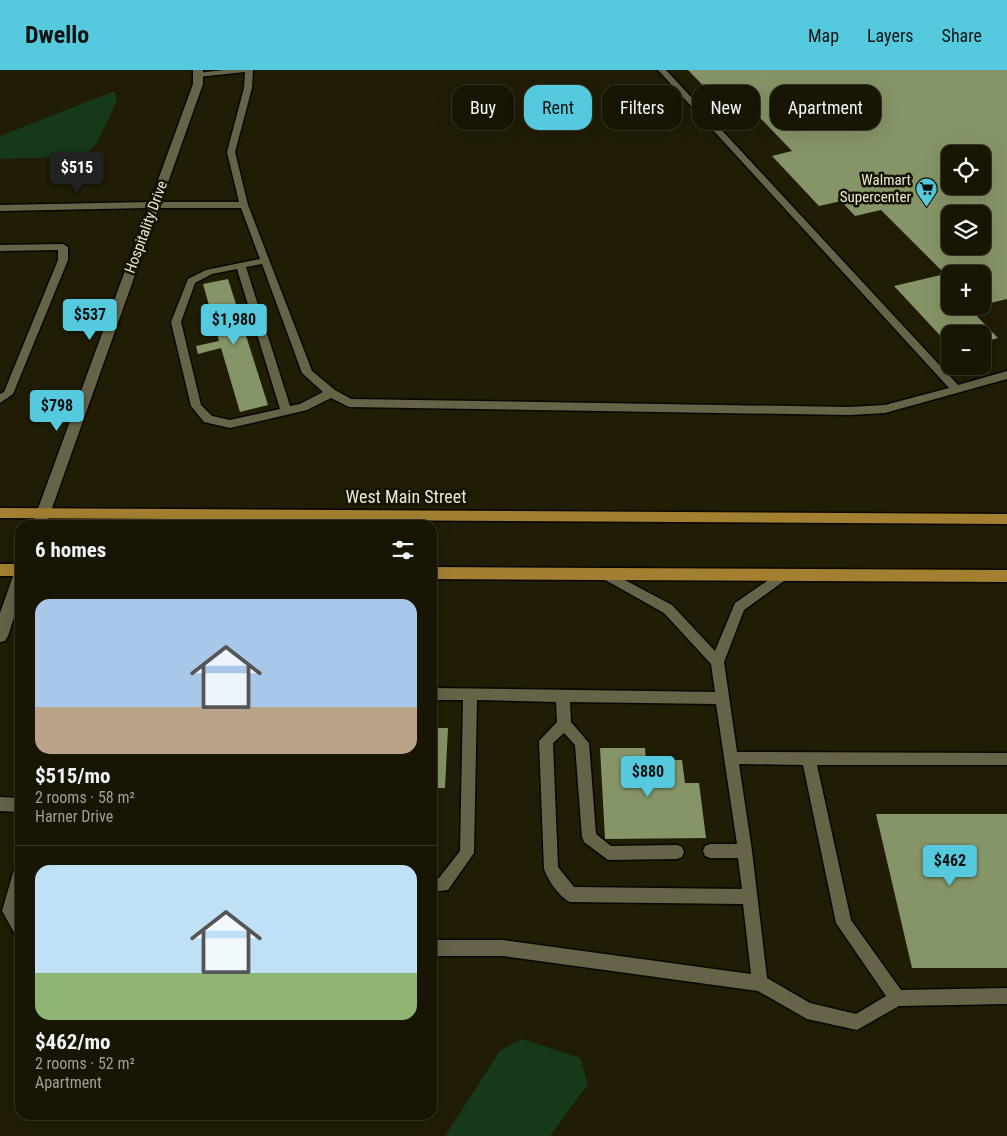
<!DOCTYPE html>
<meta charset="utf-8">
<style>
body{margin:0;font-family:"Roboto Condensed",sans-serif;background:#252213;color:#f1f3f6;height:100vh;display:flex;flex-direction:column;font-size:19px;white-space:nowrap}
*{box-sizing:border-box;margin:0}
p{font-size:16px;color:#9f9f9a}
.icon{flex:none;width:28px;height:28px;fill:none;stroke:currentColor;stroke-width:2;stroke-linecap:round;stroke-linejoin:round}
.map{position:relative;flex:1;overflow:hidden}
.side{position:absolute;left:15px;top:450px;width:422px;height:600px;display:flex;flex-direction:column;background:#181504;border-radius:15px;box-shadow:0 5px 20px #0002,0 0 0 1px #363426}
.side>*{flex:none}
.top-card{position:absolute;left:452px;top:15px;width:475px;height:45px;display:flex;gap:10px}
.controls{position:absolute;left:941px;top:75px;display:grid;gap:10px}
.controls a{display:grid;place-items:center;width:50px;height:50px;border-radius:10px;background:#181504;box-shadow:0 5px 20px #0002,0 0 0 1px #363426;font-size:25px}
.price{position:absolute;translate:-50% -42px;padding:0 11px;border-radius:5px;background:#55cadf;color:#111;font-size:16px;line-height:32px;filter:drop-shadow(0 1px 2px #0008)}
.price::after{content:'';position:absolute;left:50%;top:30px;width:15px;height:11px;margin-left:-8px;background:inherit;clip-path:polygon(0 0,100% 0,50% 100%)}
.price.on{background:#222;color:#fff}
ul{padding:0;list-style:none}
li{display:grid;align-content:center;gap:10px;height:265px;padding:0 20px}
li+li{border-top:1px solid #363426}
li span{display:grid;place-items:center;height:155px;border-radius:15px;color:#555}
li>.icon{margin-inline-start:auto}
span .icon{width:90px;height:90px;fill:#fffc;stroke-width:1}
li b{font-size:21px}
h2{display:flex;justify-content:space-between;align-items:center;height:60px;padding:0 20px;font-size:21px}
.chip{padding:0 18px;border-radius:15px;background:#181504;box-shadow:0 5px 20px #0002,0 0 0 1px #363426;font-size:18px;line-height:45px}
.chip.on{background:#55cadf;color:#111}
header{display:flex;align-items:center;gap:30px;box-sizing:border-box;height:70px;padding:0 25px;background:#55cadf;color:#111}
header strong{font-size:24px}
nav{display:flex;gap:28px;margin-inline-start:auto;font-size:18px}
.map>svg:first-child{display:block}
</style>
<header>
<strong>Dwello</strong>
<nav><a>Map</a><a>Layers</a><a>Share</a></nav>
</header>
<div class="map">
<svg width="1007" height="1066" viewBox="0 0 1007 1066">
<rect width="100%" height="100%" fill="#201c05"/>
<path fill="#163919" d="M114 21 117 31 97 73 85 86 0 89V66Z
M522 969 580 988 588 1014 550 1066H445L500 981Z"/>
<path fill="#869567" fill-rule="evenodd" d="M688 0H1007V229L982 235V204H950V236H976L970 239 998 268 982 272V264H950V276L894 216 945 204 881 140 855 146 841 131 819 136 772 86 792 81 741 28 719 32ZM950 84H982V116H950ZM950 144H982V176H950Z
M228 209 268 335 240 342 221 278 198 284 196 276 219 271 203 214Z
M432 649H438V658H448L445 718H437L434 771Z
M600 678H645L646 690H682L685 713H699L706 768 605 769Z
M876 744H1007V898H912Z"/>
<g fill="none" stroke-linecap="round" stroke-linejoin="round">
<defs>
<path id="service" d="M223 0H253L252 18 235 82 248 135 312 301 335 320 351 329 849 337 885 335 949 318 658 0H666L958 315 1007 301V309L885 343 849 345 349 337 331 328 307 340 230 358 204 352 191 336 171 252 188 209 206 200 260 189 241 138H154L150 135 154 132H239L227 82 244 18 245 2 198 7 194 5 198 3ZM262 194 302 303 323 322 300 334 290 336 246 197ZM237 199 280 339 230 350 212 346 201 335 181 252 195 213 212 204Z
M63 174 68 177V190L13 324 0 333V324L4 322 58 190V180L0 181V175Z
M604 499 672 535 715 581 735 533 780 502H788L790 505 788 508 744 540 724 592 737 682 1007 683V695H817L851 850 901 920 1007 918V934L899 936 857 960 807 949 758 921 503 886H432V870H503L751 904 743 834 570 832C559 827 548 810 544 799L539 671 557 652 556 632 477 630 474 783 448 820 432 822V808H439L460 781 463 630H432V618L715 622 711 594 664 543 600 507 598 504 600 501ZM570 632 716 634 737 774H710L705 776 703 781 705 786 710 788H738L742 819 574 817 558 797 553 673 564 663 575 675 582 767 584 772 608 790 677 789 682 787 684 782 682 777 677 775 611 776 596 764 589 673 571 652ZM739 694 803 695 836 853 886 926 856 944 810 933 767 908 752 781Z
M0 727 20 728V742L0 741Z
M20 796V832L18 840 20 844V867L15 864 2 841 13 803 15 798Z"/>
<path id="minor" d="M193 0H203V14L46 455H32L148 138 0 141V135L150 132 193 14Z
M20 500V528L8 566 5 571 0 572V543L13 506 15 502Z"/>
<path id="primary" d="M0 438 1007 444V454L0 448Z
M0 494H20V506H0Z
M432 497 1007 500V512L432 509Z"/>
</defs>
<use href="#service" stroke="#0a0600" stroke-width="3"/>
<use href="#minor" stroke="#0a0600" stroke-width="3"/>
<use href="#primary" stroke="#0a0600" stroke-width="3"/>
<use href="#service" fill="#666349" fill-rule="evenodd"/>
<use href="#minor" fill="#666349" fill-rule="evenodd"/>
<use href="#primary" fill="#a37f31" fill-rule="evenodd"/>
</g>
<defs>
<symbol id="supermarket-pin" viewBox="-11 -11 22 30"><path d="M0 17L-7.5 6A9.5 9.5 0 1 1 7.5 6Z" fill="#55cadf" stroke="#171300"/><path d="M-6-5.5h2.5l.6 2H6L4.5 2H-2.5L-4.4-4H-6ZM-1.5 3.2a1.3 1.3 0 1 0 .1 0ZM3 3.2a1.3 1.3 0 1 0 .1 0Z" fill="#111"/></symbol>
</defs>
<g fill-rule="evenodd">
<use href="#supermarket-pin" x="914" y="106" width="25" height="34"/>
</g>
<g text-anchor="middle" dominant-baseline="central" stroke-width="5" stroke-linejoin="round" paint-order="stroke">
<g font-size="15" fill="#eae8da" stroke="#171300" text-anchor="end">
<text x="911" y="110">Walmart<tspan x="911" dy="17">Supercenter</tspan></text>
</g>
<g font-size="15" fill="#eae8da" stroke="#171300">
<text transform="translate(146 157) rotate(-70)">Hospitality Drive</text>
</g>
<g font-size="18" fill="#eae8da" stroke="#171300">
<text x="406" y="426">West Main Street</text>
</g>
</g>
</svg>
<div class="controls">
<a><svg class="icon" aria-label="locate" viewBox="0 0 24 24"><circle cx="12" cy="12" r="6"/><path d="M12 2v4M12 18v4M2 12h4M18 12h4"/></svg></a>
<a><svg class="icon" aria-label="layers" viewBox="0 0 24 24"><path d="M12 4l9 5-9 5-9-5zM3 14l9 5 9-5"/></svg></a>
<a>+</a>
<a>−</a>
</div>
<b class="price on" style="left:77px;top:124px">$515</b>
<b class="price" style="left:90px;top:271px">$537</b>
<b class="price" style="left:234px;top:276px">$1,980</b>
<b class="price" style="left:57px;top:362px">$798</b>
<b class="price" style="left:648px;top:728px">$880</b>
<b class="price" style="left:950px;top:817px">$462</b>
<div class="top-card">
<a class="chip">Buy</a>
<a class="chip on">Rent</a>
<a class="chip">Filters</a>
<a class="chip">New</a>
<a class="chip">Apartment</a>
</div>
<section class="side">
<h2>6 homes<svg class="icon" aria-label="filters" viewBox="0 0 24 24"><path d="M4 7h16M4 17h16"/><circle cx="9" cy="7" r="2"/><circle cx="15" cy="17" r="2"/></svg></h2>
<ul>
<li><span style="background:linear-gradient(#a9c7e8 70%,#b9a48a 0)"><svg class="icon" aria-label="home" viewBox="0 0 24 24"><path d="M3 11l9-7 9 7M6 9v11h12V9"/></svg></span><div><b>$515/mo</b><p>2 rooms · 58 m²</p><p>Harner Drive</p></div></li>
<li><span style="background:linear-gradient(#bfe0f5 70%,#8fb573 0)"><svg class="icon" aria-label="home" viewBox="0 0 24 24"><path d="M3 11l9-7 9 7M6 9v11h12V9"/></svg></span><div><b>$462/mo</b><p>2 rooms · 52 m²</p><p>Apartment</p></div></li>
</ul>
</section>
</div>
